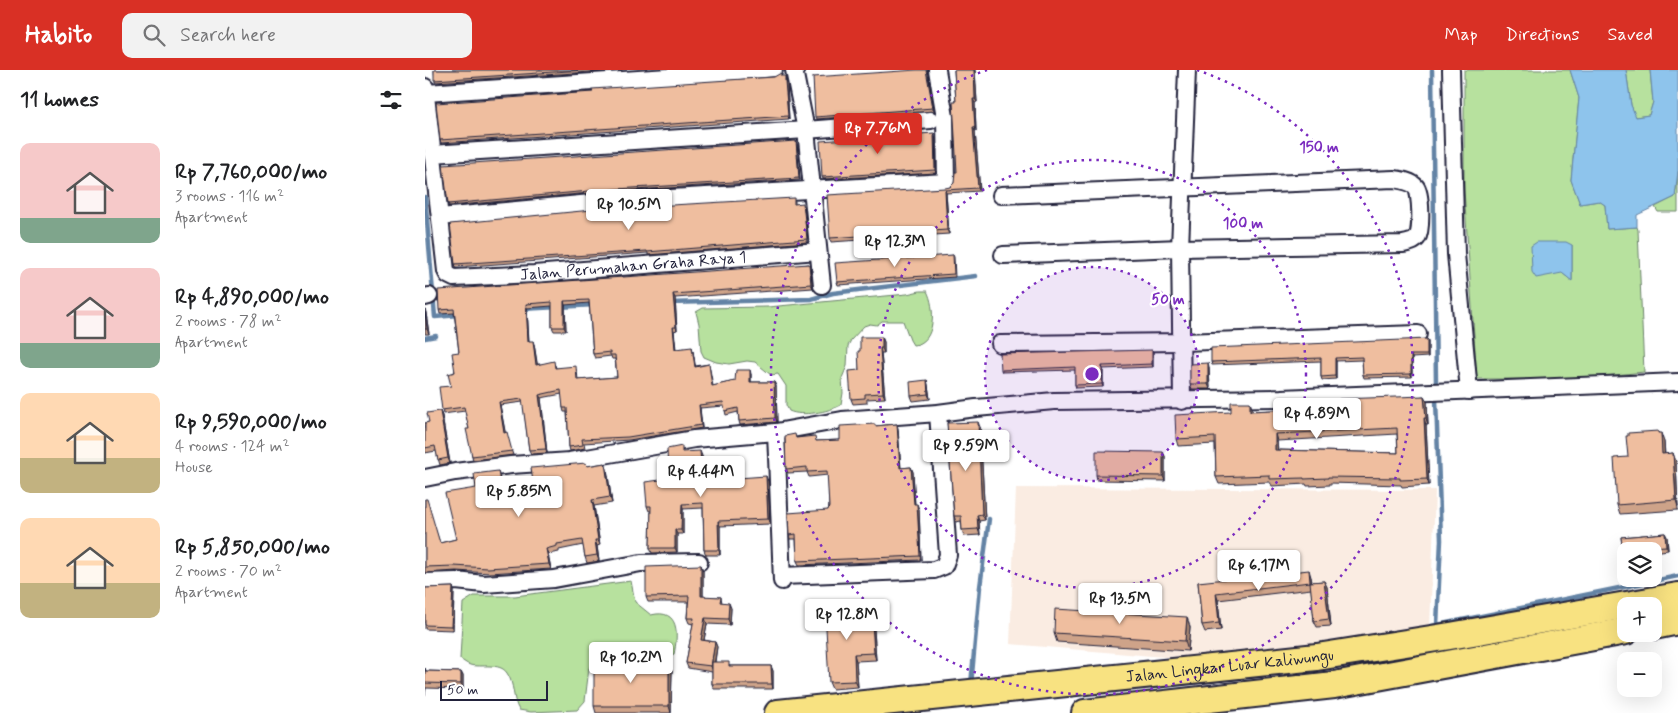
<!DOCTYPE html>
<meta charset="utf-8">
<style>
body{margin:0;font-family:Mynerve,sans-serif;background:#f2f2f2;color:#202124;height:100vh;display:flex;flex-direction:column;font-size:19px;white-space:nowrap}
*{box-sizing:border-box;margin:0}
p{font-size:16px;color:#757577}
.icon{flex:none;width:28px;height:28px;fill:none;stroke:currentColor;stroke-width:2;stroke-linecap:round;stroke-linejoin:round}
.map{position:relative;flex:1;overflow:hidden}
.panel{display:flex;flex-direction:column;background:#fff;width:425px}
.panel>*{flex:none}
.buttons{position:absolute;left:1192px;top:472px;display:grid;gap:10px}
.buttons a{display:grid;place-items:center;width:45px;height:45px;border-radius:10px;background:#fff;box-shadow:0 5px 20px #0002;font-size:25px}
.scale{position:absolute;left:15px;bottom:12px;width:108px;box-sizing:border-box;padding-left:5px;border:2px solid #22223b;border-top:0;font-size:14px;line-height:18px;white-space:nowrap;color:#22223b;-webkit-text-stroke:4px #fff;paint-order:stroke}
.price{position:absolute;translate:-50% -42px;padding:0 11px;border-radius:5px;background:#fff;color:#222;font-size:16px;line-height:32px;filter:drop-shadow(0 1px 2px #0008)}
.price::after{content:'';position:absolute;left:50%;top:30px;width:15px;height:11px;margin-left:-8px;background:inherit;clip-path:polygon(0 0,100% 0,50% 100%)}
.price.current{background:#d93025;color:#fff}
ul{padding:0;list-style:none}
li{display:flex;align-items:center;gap:15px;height:125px;padding:0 20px}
li span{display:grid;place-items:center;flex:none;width:140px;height:100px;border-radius:10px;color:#555}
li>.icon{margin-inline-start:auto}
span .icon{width:60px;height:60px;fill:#fffc;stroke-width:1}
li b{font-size:21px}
h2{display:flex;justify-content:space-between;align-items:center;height:60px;padding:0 20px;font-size:21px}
header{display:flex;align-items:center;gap:30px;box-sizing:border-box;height:70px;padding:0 25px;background:#d93025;color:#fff}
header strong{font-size:24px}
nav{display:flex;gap:28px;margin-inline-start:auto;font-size:18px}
.search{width:350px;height:45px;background:#f2f2f2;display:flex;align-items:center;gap:12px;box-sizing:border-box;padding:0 18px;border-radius:10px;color:#757577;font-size:19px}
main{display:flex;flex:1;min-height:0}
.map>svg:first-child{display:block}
</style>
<header>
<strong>Habito</strong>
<div class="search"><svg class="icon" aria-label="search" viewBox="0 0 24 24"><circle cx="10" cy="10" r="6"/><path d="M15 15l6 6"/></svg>Search here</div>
<nav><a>Map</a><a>Directions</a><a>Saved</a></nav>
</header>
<main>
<section class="panel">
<h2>11 homes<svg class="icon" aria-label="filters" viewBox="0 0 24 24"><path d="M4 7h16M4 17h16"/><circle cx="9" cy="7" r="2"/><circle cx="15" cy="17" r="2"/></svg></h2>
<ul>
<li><span style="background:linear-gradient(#f6c9c9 75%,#7fa58c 0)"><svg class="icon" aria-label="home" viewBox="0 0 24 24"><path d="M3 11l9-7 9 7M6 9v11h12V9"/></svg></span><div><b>Rp 7,760,000/mo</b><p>3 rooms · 116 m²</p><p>Apartment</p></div></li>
<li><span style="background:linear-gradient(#f6c9c9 75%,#7fa58c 0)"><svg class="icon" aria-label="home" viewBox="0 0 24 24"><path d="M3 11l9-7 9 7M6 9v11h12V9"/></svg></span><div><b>Rp 4,890,000/mo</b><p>2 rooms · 78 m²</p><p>Apartment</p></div></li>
<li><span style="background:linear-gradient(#ffd9b3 65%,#c2b280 0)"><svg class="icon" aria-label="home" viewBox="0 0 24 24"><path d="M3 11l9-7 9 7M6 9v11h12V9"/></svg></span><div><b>Rp 9,590,000/mo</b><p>4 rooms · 124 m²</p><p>House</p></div></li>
<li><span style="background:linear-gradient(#ffd9b3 65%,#c2b280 0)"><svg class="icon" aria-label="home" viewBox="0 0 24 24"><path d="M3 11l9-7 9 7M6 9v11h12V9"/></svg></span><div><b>Rp 5,850,000/mo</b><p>2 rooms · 70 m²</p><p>Apartment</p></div></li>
</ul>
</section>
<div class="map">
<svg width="1253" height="643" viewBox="0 0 1253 643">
<rect width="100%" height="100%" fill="#fff"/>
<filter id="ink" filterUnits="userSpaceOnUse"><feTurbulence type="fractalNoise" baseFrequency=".02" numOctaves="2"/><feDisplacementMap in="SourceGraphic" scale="10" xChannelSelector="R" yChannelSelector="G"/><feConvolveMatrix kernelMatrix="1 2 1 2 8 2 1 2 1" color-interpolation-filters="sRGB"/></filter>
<g filter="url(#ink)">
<path fill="#faece2" d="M591 418 1010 420 1005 559 798 592 585 574Z"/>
<path fill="#b7e19e" stroke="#6c826c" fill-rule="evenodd" d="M1039 0H1145L1154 28 1146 110 1155 134 1174 131 1180 135 1182 159 1212 157 1213 160 1219 302 1151 309H1052L1039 120ZM1147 175V210H1146L1137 203Z
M1201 0H1225L1228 32 1224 45 1210 47 1206 35Z
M1253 101V142H1233L1230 137 1250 127Z
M495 221H502C510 236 512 274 488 275L485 270 478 251H457L452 255 445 254 439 256 426 270 423 276 422 296 417 308 418 323 416 335C403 342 377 347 364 341L361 335V316L353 304 346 305 330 292 322 291 304 294 291 292 279 287 276 281 274 254 271 242 278 238 343 237 482 224Z
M206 511 210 532 226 545C255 538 253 565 249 584L243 586H223L190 580 171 587 164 598 160 631 152 640 106 642 94 640C87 629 90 614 82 603 75 592 56 598 45 595 42 594 38 591 35 589L38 533 49 526H90Z"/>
<path fill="#8ec4ec" stroke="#6383a5" d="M1145 0H1201L1206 35 1211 47 1224 45 1228 32 1225 0H1253V101L1250 127 1212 145V157L1182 159 1180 135 1174 131 1155 134 1146 110 1154 28Z
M1112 172H1141L1147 175V211L1137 203 1111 208 1107 202 1106 176Z"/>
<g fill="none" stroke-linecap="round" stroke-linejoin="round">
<path stroke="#6383a5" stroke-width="4.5" d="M1007 0 1011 313
M0 127 10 247 34 245
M244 233 386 229 408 223 551 206
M97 239 169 235
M0 268 11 266
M1011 329 1016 470 1012 555
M1007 556 1253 506
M546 615 555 517 564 449"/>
<defs>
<g id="minor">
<path d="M369 0 381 60 397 215"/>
<path d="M1026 0 1031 184 1044 321"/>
<path id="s1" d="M0 17 21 201 23 205 29 208 109 204 393 181"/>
<path d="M1 23 349 0"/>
<path d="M7 84 381 60 506 50"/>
<path d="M576 125 969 109C976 110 986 111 991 117 996 123 997 160 992 168 989 172 983 173 978 174L755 178 578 185"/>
<path d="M15 147 177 132 521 112 520 47 512 0"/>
<path d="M0 227 4 226"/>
<path d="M575 274 757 272 993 264"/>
<path d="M757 331 755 178 762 0"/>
<path d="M351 362 357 511"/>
<path d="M0 408 30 402 86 395 145 391 269 369 351 362 417 350 513 343 551 338 629 331 856 328 1253 312"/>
<path d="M357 506 509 500 519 496 523 485 513 343"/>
<path d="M0 512 31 511 59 514 129 509 216 493 274 492"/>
</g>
<g id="trunk">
<path d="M1229 556 1253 551"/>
<path id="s2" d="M353 643 892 587 1025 566 1253 526"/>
<path d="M660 643 909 615 1201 561"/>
</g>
</defs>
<use href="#minor" stroke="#22223b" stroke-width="20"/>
<use href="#trunk" stroke="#22223b" stroke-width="30"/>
<use href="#minor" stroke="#fff" stroke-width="16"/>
<use href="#trunk" stroke="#f8e281" stroke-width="26"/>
</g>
<path fill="#cea389" stroke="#22223b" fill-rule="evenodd" d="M9 0H197L10 12Z
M502 0 509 41 391 49 390 47Z
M529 0H550L552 32 550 33 551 61H550L555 121 521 123 524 164 406 172 405 168 525 117 529 113 532 102 531 32Z
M357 6 361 9 362 14 364 49 16 73 15 70 168 22Z
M510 66 511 103 398 109 397 107Z
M372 74 375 110 176 122 24 136 23 134Z
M370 131V134L379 136 382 172 223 185V183L31 197 30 194Z
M528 185 529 187 530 207 413 215 412 212Z
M384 194 385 198 388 218 250 228 252 260 249 261 251 279 268 281 270 296 284 294 288 316 310 311 326 304V312H349L351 316 352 352 315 355 314 351 313 342 301 345 299 336 275 338 277 358 204 370 159 373 160 378 145 381 144 377 142 342H139L138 338 137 324 116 328 122 383 106 384 104 380 98 332 75 335 80 362 88 385 48 390 47 386 44 359 40 341 18 344 17 340 26 316 34 282 29 243 15 244 14 240ZM164 233 168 284 170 288 186 286 187 289H190L192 307 153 310 152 300 131 298 130 295 112 294 109 274 104 271 102 238 127 236V257L129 261H141L140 235Z
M0 239 1 243 4 264H0Z
M457 267 459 272V283H456L460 328 442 329V333L428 334 426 329 434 300 435 281Z
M1002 269 1003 272V287L987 288V307L939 308 938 305 937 290 911 291V309L897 310 896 307V291L787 295 786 292Z
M728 282V297L678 299V317L651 318 650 315V300L577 302 576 300Z
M784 298 785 319H767L765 314Z
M502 310 503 315 505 329 488 331 486 326Z
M999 326 1002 332 1003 355H1001L1004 415 977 417 976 415 905 413V415L882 416 881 414 847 416 845 412 794 414 791 407 790 374 753 376 751 369 806 342 827 338V341L915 337ZM972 364 973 383 853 380 852 371Z
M15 341 17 346 25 393 15 395 11 381 0 383V353L4 352Z
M472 354 473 359 476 398 486 397 488 402 490 434 494 439 496 490 374 495 372 491 371 469H365L364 465 403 440 404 437 403 405 384 407 382 402 363 403 361 399 372 368 392 371 415 370 451 356Z
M555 357 560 450 554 451 555 465 539 466 537 460 536 451 531 452 529 446Z
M1234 363 1239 372 1240 384 1248 383 1251 392 1253 440 1195 444 1192 435Z
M258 382 277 386V394L298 393 300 398V409L343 411 345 454 295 456V485H281L279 480 278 438 258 439V464H252V482L227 483 225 478 226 441H224L222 436 243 409Z
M740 386V411L672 410 671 405Z
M161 393 162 396 180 393 182 399 187 433 169 436 175 475 172 476 174 491 162 493 160 487 158 475 134 480V482L123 484 126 499 65 503 31 501 0 503V429L15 473 31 469 51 418 73 401 76 413 94 409 98 421 109 419Z
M1240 463 1242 467 1243 480 1229 482V481H1201V488H1199L1198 483 1196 467Z
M276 495 278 501V527H296L297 533 306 538 305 555 282 554 279 570 290 572 292 577 290 592 305 596H346L348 601V619H289L287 614V602L263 598 261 593 268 554 264 553 262 548 263 532H223L221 527Z
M886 507 887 512 899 511 902 517 906 556 892 557 889 551 886 519 793 530 796 560 780 562 777 555 773 512Z
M28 517 29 521 28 560 0 559V518Z
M448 544 451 590 431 591 433 617 407 619 404 612Z
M765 557 763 581 632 572 629 563Z
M244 593 247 601 246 643H171L169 636Z
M0 598 1 601 36 602 38 606V619L1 618 0 626Z"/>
<path fill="#a7856f" stroke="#22223b" d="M549 0H550L552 32 550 29Z
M360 6 362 14 364 49 363 46Z
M548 29 550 33 551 61 550 57Z
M548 57 550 61 555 121 553 118Z
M509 63 510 66 511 103 510 100Z
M371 71 372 74 375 110 374 108Z
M520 120 521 123 524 164 522 160Z
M384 194 385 198 388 218 386 214Z
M248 224 250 228 252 260 251 257Z
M139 231 140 235 141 261 139 257Z
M101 234 102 238 104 275 103 271Z
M0 239 1 243 4 264 2 259Z
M248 257 249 261 251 283 250 279Z
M457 267 459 272V283L457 278Z
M1002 269 1003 272V287L1002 285Z
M108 271 109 274 113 298 111 295Z
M267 277 268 281 271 300 270 297Z
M455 278 456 283 460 328 458 323Z
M727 280 728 282V297L727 294Z
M986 285 987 288V307L986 304Z
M910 288 911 291V309L910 306Z
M783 293 784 298 785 319 783 314Z
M677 296 678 299V317L677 314Z
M325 300 326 304V316L325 312Z
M502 310 503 315 505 329 503 324Z
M349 312 351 316 352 352 350 348Z
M114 325 116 328 122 383 121 379Z
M999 326 1002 332 1003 355 1001 348Z
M74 332 75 335 81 366 79 363Z
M825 332 827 338 828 348 825 341Z
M274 335 275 338 277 358 276 355Z
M15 341 17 346 25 393 23 388Z
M999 348 1001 355 1004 415 1002 409Z
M553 352 555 357 560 450 557 444Z
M472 354 473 359 476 402 475 398Z
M1233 361 1236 369V363L1239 372 1240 393 1237 384Z
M850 364 852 371 853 387 850 380Z
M275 381 277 386 278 399 276 394Z
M738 382 740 386V411L738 406Z
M1248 383 1251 392 1253 437 1251 430Z
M180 393 182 399 187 433 185 427Z
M298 393 300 398 301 413 299 409Z
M486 397 488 402 490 439 489 434Z
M341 406 343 411 345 454 343 449Z
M167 430 169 436 175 475 173 470Z
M257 434 258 439V464L256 460Z
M492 434 494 439 496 490 495 486Z
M552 445 554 451 555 465 553 459Z
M293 451 295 456V485L294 480Z
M250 460 252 464V482L250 478Z
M1240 463 1242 467 1243 480 1241 476Z
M170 470 172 476 174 491 172 485Z
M121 479 123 484 126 499 124 494Z
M276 495 278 501V532L276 526Z
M884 500 886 507 888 519 885 512Z
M899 511 902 517 906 556 904 549Z
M28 517 29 521 28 560 26 556Z
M791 523 793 530 796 560 794 553Z
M304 533 306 538 305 555 303 549Z
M446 537 448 544 451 590 449 583Z
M762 547 765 557 763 581 760 571Z
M280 548 282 554 278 575 276 570Z
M290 572 292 577 288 602 286 596Z
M429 584 431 591 433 617 430 611Z
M244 593 247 601 246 643 244 636Z
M346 596 348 601V619L347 614Z
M36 602 38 606V619L36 614Z"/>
<path fill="#efbe9f" stroke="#22223b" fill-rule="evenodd" d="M9 0H159L9 10Z
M492 0H501L508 38 390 47 388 7Z
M529 0H549L550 29H548L550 57H548L553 118 520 120 522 160 405 168 402 125 520 118 525 117 529 113 530 102H532L528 32H531Z
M356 3V6H360V11L363 46 15 70 11 33 168 22 167 19 349 7Z
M509 63 510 100 397 107 395 71Z
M371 71 374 108 175 120 23 134 18 95Z
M369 128V134L378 133 382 169 222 182V181L30 194 25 154 177 139Z
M528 185 529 204 412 212 410 193Z
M384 194 386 214 248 224 251 257H248L250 279 267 277 270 297 284 294 287 316 310 311 311 300H325V312H349L350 348 314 351 313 338 300 341 298 332 274 335 276 355 203 367 157 369 158 375 144 377 142 338H138L136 320 114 325 121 379 104 380 97 329 74 332 79 363 82 362 87 381 47 386 41 359H44L39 337 17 340 14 317 26 316 23 304 30 302 27 283 34 282 29 239 14 240 13 220ZM164 230 168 284 185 282V285H190L192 307 152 310 151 296 130 298 129 291 111 295 108 271H103L101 234 127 232V257H139V231Z
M0 242 2 259H0Z
M435 267H457V278H455L458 323 440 324V328L426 329 424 301 434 300 433 281H435Z
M1002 269V285H986V304L938 305 937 287 910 288V306L896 307V288L786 292V278Z
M727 280V294L677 296V314L650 315V297L576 300 575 284Z
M783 293V314H765V294Z
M502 310 503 324 486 326 485 312Z
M999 326 1001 348H999L1002 409 975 410V408L903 407V408L879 409V408L844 409V405L791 407 790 367 751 369 750 345 806 342V332H825V341L915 337 914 329ZM972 358 973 383 850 380V364Z
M15 341 23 388 13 390 10 376 0 378V353L4 352 2 343Z
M553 352 557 444 552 445 553 459 537 460 536 446H529L522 353Z
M450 354V356L472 354 475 398 486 397 489 434H492L495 486 372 491 371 464 364 465 363 443 403 440 404 437 402 401 382 402V397L361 399 360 366 370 364 371 368 390 366 391 371 415 370V356Z
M1233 361V363H1236L1237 384 1248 383 1251 430 1192 435 1189 388 1203 387 1201 366H1203V363Z
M257 376V382L275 381 276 394 298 393 299 409 341 406 343 449 293 451 294 480H279L278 433 257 434 256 460H250V478H225L226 436H222L220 412 243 409 242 379Z
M671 381 738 382V406L671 405Z
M161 393 162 396 180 393 185 427 167 430 173 470H170L172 485 160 487 157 470 132 474V476L121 479 124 494 63 498 29 496 0 497V429H2L15 473 31 469 20 423 51 418 49 404 73 401 75 413 94 409 97 422 109 419 106 398Z
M1240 463 1241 476 1224 477V480L1201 481V483H1198L1196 467Z
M276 495V526L296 527 295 532 304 533 303 549 280 548 276 570 290 572 286 596 261 593 269 548H262L264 526 221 527V497Z
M884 500 885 512 899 511 904 549 889 551 885 512 791 523 794 553 777 555 773 512Z
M28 517 26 556 0 555V518Z
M446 537 449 583 429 584 430 611 404 612 400 540Z
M630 539 762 547 760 571 629 563Z
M287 592H304V596H346L347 614H287Z
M169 593H244V636H169Z
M0 598V601L36 602V614L0 613Z"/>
</g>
<circle cx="667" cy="304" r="107" fill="#7b2cbf" fill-opacity=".12"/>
<g fill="none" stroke="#7b2cbf" stroke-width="2.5" stroke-dasharray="2.5 5">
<circle cx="667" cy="304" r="107"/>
<circle cx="667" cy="304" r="214"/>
<path d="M772 0A321 321 0 1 1 562 0"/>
</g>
<g text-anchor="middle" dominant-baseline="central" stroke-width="4.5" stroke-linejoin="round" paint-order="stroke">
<g font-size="16" fill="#22223b" stroke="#fff">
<text stroke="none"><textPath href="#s1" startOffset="376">Jalan Perumahan Graha Raya 1</textPath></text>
<text stroke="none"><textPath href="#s2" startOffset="454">Jalan Lingkar Luar Kaliwungu</textPath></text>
</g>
</g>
<circle cx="667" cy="304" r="8" fill="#7b2cbf" stroke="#fff" stroke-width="2.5"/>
<g font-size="15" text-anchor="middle" font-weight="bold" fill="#7b2cbf" stroke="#fff" stroke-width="4.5" stroke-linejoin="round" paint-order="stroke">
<text x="894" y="82">150 m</text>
<text x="818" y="158">100 m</text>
<text x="743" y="234">50 m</text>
</g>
</svg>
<div class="buttons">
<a><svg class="icon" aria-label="layers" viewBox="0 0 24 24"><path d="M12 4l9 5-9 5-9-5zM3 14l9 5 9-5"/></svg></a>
<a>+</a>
<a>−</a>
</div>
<div class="scale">50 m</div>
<b class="price current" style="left:453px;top:85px">Rp 7.76M</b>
<b class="price" style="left:204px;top:161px">Rp 10.5M</b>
<b class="price" style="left:470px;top:198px">Rp 12.3M</b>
<b class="price" style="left:892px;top:370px">Rp 4.89M</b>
<b class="price" style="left:541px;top:402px">Rp 9.59M</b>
<b class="price" style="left:276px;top:428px">Rp 4.44M</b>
<b class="price" style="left:94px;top:448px">Rp 5.85M</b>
<b class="price" style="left:834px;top:522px">Rp 6.17M</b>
<b class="price" style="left:695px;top:555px">Rp 13.5M</b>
<b class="price" style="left:422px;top:571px">Rp 12.8M</b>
<b class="price" style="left:206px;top:614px">Rp 10.2M</b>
</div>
</main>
